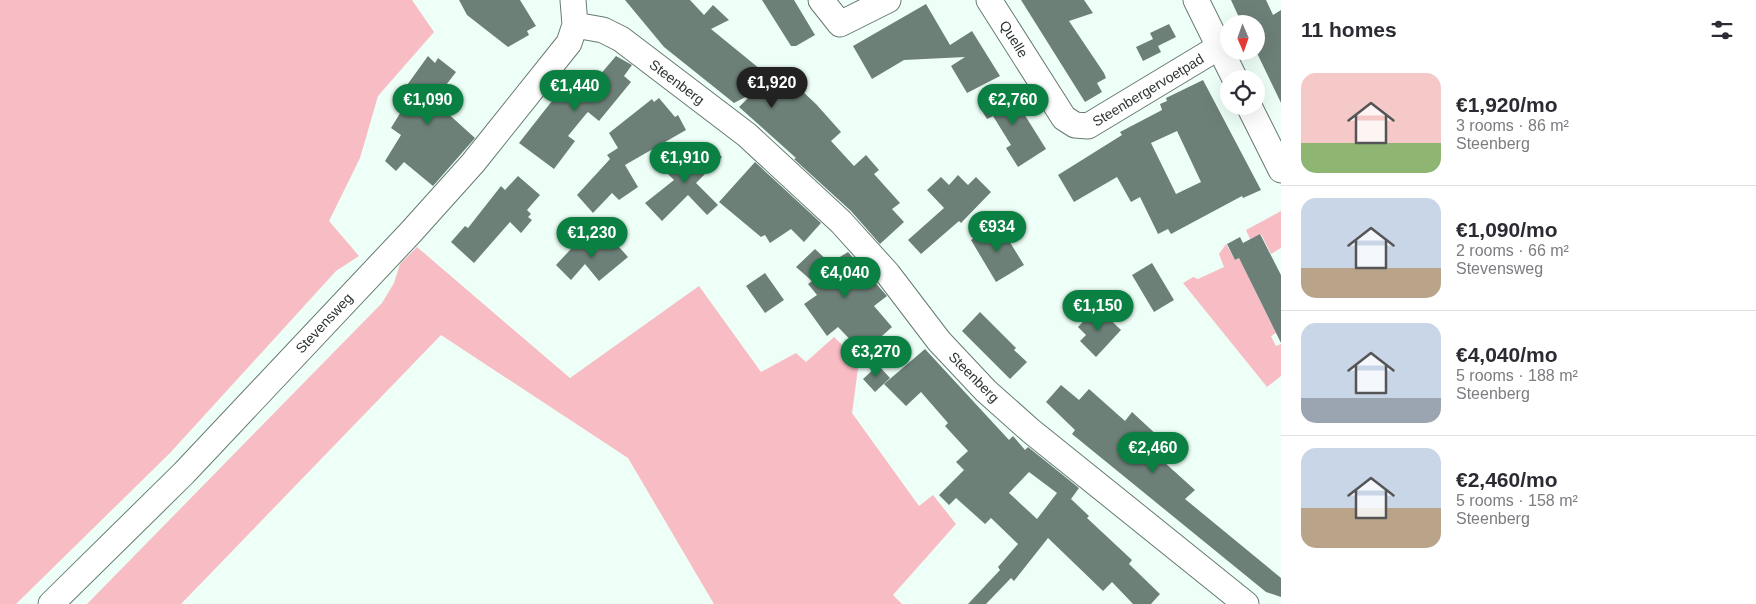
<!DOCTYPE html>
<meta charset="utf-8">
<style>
body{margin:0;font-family:Arial,sans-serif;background:#f2f2f3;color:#2b2b33;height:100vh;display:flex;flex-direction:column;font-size:19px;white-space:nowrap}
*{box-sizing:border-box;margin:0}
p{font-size:16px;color:#7c7c81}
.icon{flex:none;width:28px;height:28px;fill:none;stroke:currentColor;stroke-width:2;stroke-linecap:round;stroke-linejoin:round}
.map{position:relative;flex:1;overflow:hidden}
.side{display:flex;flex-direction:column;background:#fff;width:475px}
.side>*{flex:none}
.needle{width:32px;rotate:178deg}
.fabs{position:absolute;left:1220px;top:15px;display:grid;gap:10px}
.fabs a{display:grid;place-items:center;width:45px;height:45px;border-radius:50%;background:#fff;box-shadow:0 5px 20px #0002;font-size:25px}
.price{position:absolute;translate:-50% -42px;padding:0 11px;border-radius:18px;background:#0b8043;color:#fff;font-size:16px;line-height:32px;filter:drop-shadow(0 1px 2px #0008)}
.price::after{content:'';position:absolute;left:50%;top:30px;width:15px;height:11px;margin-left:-8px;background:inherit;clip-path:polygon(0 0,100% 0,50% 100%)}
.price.current{background:#222;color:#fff}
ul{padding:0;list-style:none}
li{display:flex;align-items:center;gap:15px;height:125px;padding:0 20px}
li+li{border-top:1px solid #e1e1e2}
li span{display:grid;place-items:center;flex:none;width:140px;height:100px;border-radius:15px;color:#555}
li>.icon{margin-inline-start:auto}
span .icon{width:60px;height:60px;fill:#fffc;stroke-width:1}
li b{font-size:21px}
h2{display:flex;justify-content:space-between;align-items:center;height:60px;padding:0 20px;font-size:21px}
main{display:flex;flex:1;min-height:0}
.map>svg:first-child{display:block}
</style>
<main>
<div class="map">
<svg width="1281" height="604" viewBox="0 0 1281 604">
<rect width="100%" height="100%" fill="#eefff7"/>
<path fill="#f8bcc4" d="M0 0H412L434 32 378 96 360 158 329 221 359 256 336 271 170 453 16 604H0Z
M1281 211V248L1271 254 1261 234 1250 239 1246 230Z
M1226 244 1235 260 1239 258 1276 333 1271 336 1276 346 1281 344V376L1267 387 1183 283 1193 277 1198 279 1224 267 1219 254Z
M417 247 570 378 699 286 761 372 796 353 806 362 834 337 859 361 852 413 919 506 933 495 956 524 893 595 902 604H714L628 458 441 335 181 604H87L382 303 394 283 400 264Z"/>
<path fill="#6d8077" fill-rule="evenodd" d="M459 0H520L536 26 527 31 529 35 508 47 467 15Z
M625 0H690L704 15 713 5 729 20 711 29 777 83 785 75 816 104 841 132 831 141 854 166 866 155 879 170 874 174 900 203 892 209 904 222 880 244 851 211 794 159 796 158 739 107 753 93 734 103 664 47Z
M762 0H794L815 35 796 46H791Z
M1021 0H1084L1093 13 1069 21 1104 73 1106 78 1097 83 1102 92 1085 102Z
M1231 0H1266L1273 15 1281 10V103L1256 51V24H1242Z
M926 4 950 45 972 31 1000 76 967 93 951 66 965 57 904 60 872 79 853 46Z
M1169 24 1176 37 1158 46 1161 52 1143 61 1136 47 1153 39 1150 33Z
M428 56 435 63 438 58 456 72 434 101 475 138 433 186 404 162 396 171 385 161 401 135 391 128 410 97 402 92Z
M616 56 632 65 624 76 631 82 599 121 588 112 586 114 568 136 575 141 554 169 519 143 559 92 562 95 579 73 593 83Z
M1203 80 1261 190 1243 198 1242 196 1171 234 1168 229 1158 234 1140 197 1131 202 1117 177 1074 202 1058 175 1122 135 1120 132 1162 110 1160 104 1167 101 1166 98ZM1177 131 1201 182 1176 194 1151 143Z
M1006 85 1046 149 1018 167 1006 148 1011 145 993 116 987 119 979 106Z
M659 98 675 117 678 115 686 130 625 165 638 187 619 200 612 193 593 213 577 195 610 159 607 155 618 148 609 133 652 99 654 102Z
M707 143 722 157 696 183 718 205 707 215 688 195 662 221 645 203 674 180 660 166 669 157 684 172 694 164 690 160Z
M755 162 821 223 804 242 791 229 770 243 765 235 761 237 719 202Z
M958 175 968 185 976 177 991 192 961 223 959 221 921 254 908 240 944 208 927 190 941 177 949 185Z
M518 176 540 195 527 210 531 214 528 217 532 220 521 233 510 222 474 263 451 242 465 226 468 228 501 186 505 190Z
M998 223 1024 265 996 282 971 240Z
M1260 234 1281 275V343L1239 258 1235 260 1227 244 1240 237 1243 243Z
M583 236 597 250 610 237 628 257 599 281 585 264 571 280 556 265Z
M815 249 830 263 848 252 887 296 874 306 892 327 863 353 838 327 827 336 804 304 817 295 808 284 812 281 796 267Z
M1152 263 1174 300 1154 312 1132 275Z
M765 273 784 300 765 313 746 286Z
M1097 307 1121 330 1096 357 1080 341 1086 335 1078 327Z
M980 312 1016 348 1014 350 1027 362 1010 379 962 331Z
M925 349 1009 440 1013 436 1025 450 1028 447 1079 488 1071 499 1089 516 1087 518 1132 560 1129 564 1160 594 1151 604H1133L1112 582 1103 591 1048 538 1014 581 1011 578 986 604H968L1000 570 998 567 1018 544 991 518 985 524 956 498 949 505 939 495 964 470 956 462 968 451 945 426 948 423 921 392 906 406 884 384ZM1029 472 1057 493 1037 519 1009 493Z
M878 365 890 378 875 392 863 379Z
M1061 385 1079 400 1089 389 1125 421 1132 412 1159 437 1161 435 1177 448 1164 462 1195 490 1185 499 1281 578V597L1266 592 1072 434 1075 430 1046 402Z"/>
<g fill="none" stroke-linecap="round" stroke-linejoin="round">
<defs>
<path id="minor" d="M821 0 840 24 888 0
M989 0 1064 118 1075 125 1088 126 1219 47
M1196 0 1235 79
M575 25 603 30 621 39 747 135 841 222 888 274 939 341 986 391 1031 431 1246 604
M1249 106 1281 170
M51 604 184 473 411 232 473 163 569 43 575 25 573 0"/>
</defs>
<use href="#minor" stroke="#677a71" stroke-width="27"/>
<use href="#minor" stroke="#fff" stroke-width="25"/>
</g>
<g text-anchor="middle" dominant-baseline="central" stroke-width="4" stroke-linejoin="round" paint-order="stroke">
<g font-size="14" fill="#2c3431" stroke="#fff">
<text transform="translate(1014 39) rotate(58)">Quelle</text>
<text transform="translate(677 82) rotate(37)">Steenberg</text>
<text transform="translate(1148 90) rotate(-31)">Steenbergervoetpad</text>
<text transform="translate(324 323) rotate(-47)">Stevensweg</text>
<text transform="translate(974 377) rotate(45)">Steenberg</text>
</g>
</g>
</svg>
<div class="fabs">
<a><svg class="needle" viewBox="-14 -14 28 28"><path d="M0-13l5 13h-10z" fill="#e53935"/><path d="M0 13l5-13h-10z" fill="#7c7c81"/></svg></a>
<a><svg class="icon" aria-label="locate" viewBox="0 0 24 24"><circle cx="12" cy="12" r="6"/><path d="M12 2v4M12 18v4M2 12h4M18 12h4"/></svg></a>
</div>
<b class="price current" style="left:772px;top:109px">€1,920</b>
<b class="price" style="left:575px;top:112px">€1,440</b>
<b class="price" style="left:428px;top:126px">€1,090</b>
<b class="price" style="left:1013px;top:126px">€2,760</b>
<b class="price" style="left:685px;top:184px">€1,910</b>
<b class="price" style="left:997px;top:253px">€934</b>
<b class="price" style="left:592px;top:259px">€1,230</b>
<b class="price" style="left:845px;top:299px">€4,040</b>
<b class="price" style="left:1098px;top:332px">€1,150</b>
<b class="price" style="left:876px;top:378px">€3,270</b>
<b class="price" style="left:1153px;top:474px">€2,460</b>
</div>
<section class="side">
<h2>11 homes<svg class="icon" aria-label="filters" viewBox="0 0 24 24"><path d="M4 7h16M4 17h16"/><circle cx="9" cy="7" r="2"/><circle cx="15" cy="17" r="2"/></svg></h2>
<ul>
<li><span style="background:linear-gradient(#f6c9c9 70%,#8fb573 0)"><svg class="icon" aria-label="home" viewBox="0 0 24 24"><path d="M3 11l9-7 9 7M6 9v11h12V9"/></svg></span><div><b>€1,920/mo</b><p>3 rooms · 86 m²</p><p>Steenberg</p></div></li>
<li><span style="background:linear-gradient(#c9d6e8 70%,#b9a48a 0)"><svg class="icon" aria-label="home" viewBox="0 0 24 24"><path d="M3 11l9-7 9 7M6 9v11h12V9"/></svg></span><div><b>€1,090/mo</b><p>2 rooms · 66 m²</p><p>Stevensweg</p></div></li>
<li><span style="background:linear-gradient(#c9d6e8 75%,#9aa5b1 0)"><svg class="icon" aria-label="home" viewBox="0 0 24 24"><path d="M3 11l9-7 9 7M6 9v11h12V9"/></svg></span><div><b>€4,040/mo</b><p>5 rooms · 188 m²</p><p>Steenberg</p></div></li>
<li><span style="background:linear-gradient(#c9d6e8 60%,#b9a48a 0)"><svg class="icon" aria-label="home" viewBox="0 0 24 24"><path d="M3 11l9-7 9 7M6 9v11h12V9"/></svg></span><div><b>€2,460/mo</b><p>5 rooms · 158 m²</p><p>Steenberg</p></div></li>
</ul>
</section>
</main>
